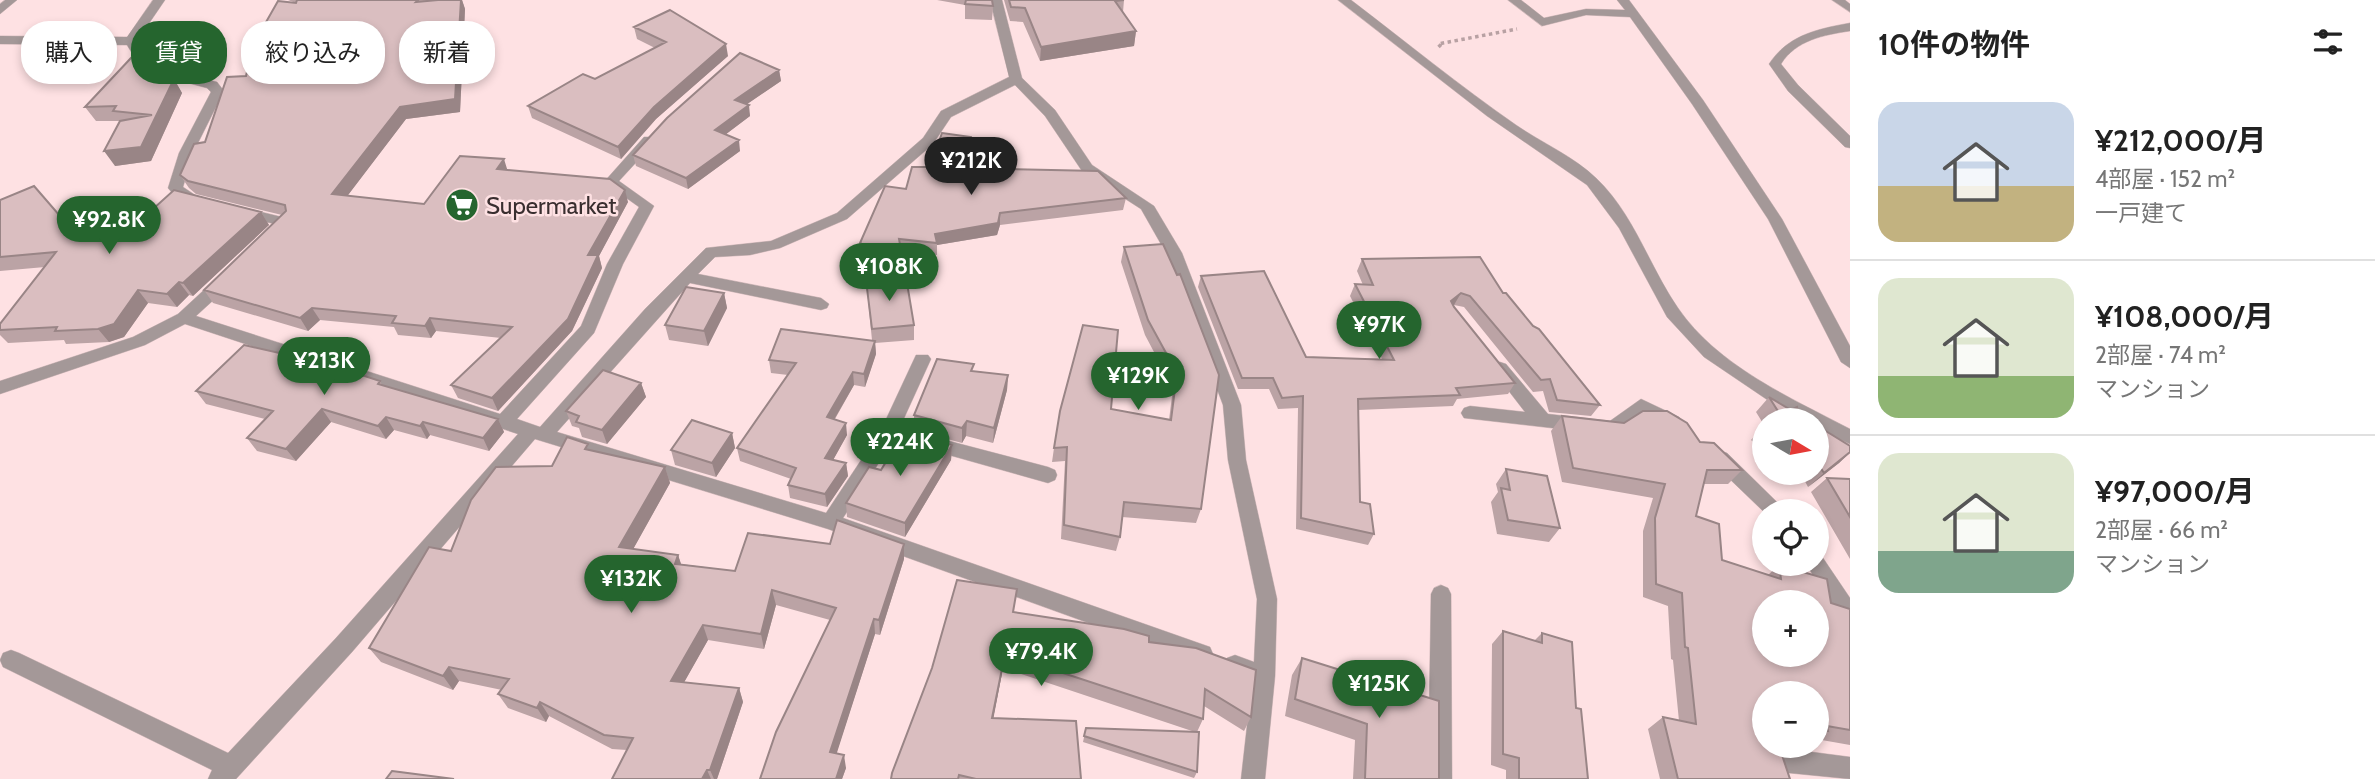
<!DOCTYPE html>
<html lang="ja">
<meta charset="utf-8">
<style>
body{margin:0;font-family:Cabin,"Noto Sans JP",sans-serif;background:#f6f6f6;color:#222;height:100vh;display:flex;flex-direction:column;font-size:26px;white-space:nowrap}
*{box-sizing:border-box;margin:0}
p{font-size:23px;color:#767676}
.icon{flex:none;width:38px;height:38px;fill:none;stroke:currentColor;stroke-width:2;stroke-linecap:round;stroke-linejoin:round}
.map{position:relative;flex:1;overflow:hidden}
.side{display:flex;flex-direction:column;background:#fff;width:525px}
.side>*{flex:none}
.top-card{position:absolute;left:21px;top:21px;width:665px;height:63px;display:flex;gap:14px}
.needle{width:46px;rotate:100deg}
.controls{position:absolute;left:1752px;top:408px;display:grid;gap:14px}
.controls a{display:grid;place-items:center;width:77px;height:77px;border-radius:50%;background:#fff;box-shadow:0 4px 10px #0003;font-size:35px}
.price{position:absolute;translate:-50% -60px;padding:0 16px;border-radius:24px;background:#25652e;color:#fff;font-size:23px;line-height:46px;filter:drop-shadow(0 2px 4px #0008)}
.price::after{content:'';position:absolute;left:50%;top:42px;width:21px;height:16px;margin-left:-10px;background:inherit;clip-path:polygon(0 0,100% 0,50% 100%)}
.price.active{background:#222;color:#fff}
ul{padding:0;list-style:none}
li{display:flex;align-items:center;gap:21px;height:175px;padding:0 28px}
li+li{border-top:2px solid #e0e0e0}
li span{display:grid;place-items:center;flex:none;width:196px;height:140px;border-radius:21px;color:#555}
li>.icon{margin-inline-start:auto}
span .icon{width:84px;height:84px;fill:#fffc;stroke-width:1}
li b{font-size:30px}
h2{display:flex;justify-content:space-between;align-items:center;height:84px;padding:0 28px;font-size:30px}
.chip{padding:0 24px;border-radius:28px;background:#fff;box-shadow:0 4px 10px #0003;font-size:24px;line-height:63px}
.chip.active{background:#25652e;color:#fff}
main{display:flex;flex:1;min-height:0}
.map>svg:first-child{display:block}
</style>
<main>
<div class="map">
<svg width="1850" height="779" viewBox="0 0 1850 779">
<rect width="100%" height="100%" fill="#fee1e3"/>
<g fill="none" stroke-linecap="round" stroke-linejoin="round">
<defs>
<path id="minor" d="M5 0H17L0 14V4Z
M153 0H165L137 41 152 65 217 82 224 91 193 153 183 187 195 195 205 198 207 201 205 204C190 207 177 199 168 188L179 153 211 92 207 88 143 71 127 45 0 44V36L127 37Z
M990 0H1002L1022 78 1055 110 1092 165 1154 206 1182 253 1241 405 1246 460 1277 599 1275 676 1265 779H1241L1252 682 1227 672 1224 665 1227 658 1235 655 1254 662 1257 599 1228 460 1223 405 1166 253 1141 209 1082 171 1045 116 1015 85 951 117 933 144 847 219 780 248 750 255 715 257 698 274 821 298 829 304 827 308 821 310 690 283 557 432 826 513 881 430 916 355H928L931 359 895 438 843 518 1210 647 1213 654 1210 661 1202 664 828 529 535 439 352 652 236 779H208L212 770 3 667 0 660 3 653 11 650 19 653 228 753 336 638 518 434 185 324 145 345 0 394V381L133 337 178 314 218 277 224 276 232 281 230 285 196 316 500 414 581 326 607 264 639 207 604 182 644 137H654V143L619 181 654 206 623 264 594 333 517 419 540 427 645 309 706 248 771 241 837 213 923 138 941 111 1009 77Z
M1338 0H1351C1406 42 1460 86 1516 125 1542 143 1573 156 1596 178 1634 214 1649 266 1678 308 1718 366 1789 397 1850 429V444L1816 428V420H1802L1772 403 1704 357 1667 317 1619 228 1587 185 1487 116Z
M1508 0H1521L1544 18 1586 9 1625 10 1617 0H1629L1703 100 1782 219 1850 346V368L1841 362 1768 219 1692 104 1630 17 1586 15 1542 26Z
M1832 0H1845L1850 4V12Z
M1850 23V31C1824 35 1796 40 1781 64L1798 85 1850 136V148L1845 147 1788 91 1769 64C1788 35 1817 29 1850 23Z
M241 207 290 219 292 222 281 236H271L268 233 275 224 236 215 234 212 236 209Z
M1500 362 1506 364 1548 414 1610 421 1641 399 1679 417 1682 422 1679 427 1673 429 1642 415 1613 435 1464 418 1461 413 1464 408 1470 406 1525 412 1491 368Z
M930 436 1048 467 1055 470 1057 475 1055 480 1048 483 924 448 921 443 924 438Z
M1720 451 1727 453 1786 511 1764 512 1713 463 1711 458 1713 453Z
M1816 555 1823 558 1850 598V625L1843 623 1806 564H1816Z
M1441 585 1448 588 1451 594 1452 779H1428L1431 594 1434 588Z
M1789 749 1850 757V779L1789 773 1781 769 1777 761 1781 753Z"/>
</defs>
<use href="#minor" stroke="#d7bdbf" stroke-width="1"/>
<path stroke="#b8a1a3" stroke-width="3.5" stroke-dasharray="3.5 3.5" stroke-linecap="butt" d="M1441 47 1438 44 1517 29"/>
<use href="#minor" fill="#a49898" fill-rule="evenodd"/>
</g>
<path fill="#bba3a5" d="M288 0H462L465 9 460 112 406 119 347 196 424 204 508 170 628 202 599 256 602 268 572 331 498 411 458 398 451 385 501 338 436 331 431 338 398 335 394 327 320 320 308 331 213 303 204 290 282 215 196 194 189 188 180 175 205 142 246 76 296 3Z
M937 0H992L993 6 992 20 965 19V5Z
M1004 0H1124L1123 12 1136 31 1134 46 1040 61 1023 22 1010 21Z
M634 27 728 56 656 119 621 159 532 118 528 106 595 79 655 48 637 39Z
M156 65 159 71 171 79H174L182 93 151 161 115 166 120 121H96L85 107Z
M779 70 781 81 747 104 750 116 726 134 740 151 688 189 636 166 633 155Z
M970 148 967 168 1126 198 1123 210 1000 225 997 235 937 245V255L901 251 904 266V277L914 325V340L875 343 876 354 865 387 854 385 835 419 847 435 833 460 846 463 848 476 827 507 790 498 788 485 791 479 740 461 737 448 788 375 771 373 769 360 872 340 866 280 903 277 861 255 860 243 906 189 930 167Z
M0 200 66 223 261 212 269 225 193 296 189 295 177 307 148 303 124 337 109 342 66 344 64 340 8 343 0 335V324L45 267 0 271Z
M1163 244 1201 509 1196 523 1122 517 1120 537 1116 551 1061 539 1065 461 1052 462 1054 448 1111 409 1169 420 1173 388 1145 335 1121 262 1124 247Z
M1362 259 1503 293 1600 405 1591 416 1549 412 1543 391 1533 392 1464 307 1454 305 1453 306 1515 383 1508 394 1457 399 1453 406 1358 410 1360 502 1374 534 1368 545 1296 529 1298 408 1278 409 1269 389H1238L1198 287 1201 276 1306 357 1382 359 1350 296 1355 284 1363 285 1357 271Z
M724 293 727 308 708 346 669 340 665 325Z
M974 371 1008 375 1007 390 993 443 966 436 962 443 914 430V415Z
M380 381 382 385 498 419 504 432 489 451 430 435 427 439 394 430 386 439 331 422 296 461 257 451 247 438 265 419 206 404 196 391Z
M641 383 646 397 607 444 582 437 579 428 572 426 566 411Z
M1769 397 1798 414 1808 420H1764V425L1756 412Z
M1562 416 1700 442 1742 470 1728 484H1703L1696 516 1722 560 1768 575 1779 565 1831 603 1850 609V745L1816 739V693H1764V746L1790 779H1660L1648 729 1663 717 1679 721 1673 660 1671 659 1668 606 1643 597V531L1653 498 1562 482 1551 431Z
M1816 425 1850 446V453L1839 463 1808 487 1800 472H1816Z
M1764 426V450L1751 440Z
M732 433 735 448 716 477 675 465 671 450Z
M952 445 951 460 905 537 847 517 846 503 881 470Z
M591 450 665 467 670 483 633 549 678 555 681 564 735 571 904 559 880 635 875 634 836 754 846 768 842 779H760L830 620 776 605 764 649 708 640 684 682 739 688 743 702 717 779H612L627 750 612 749 549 716 546 722 508 708 498 694 502 690 459 681 453 690 381 662 369 648 451 551Z
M1506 469 1560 528 1549 542 1497 534 1491 502 1498 492 1496 484Z
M1827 478 1850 479V559L1811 492Z
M1014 612 1149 642 1251 717 1244 731 1204 706 1203 719 1197 732V772L1194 778 1083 742 1086 728 1195 732 1003 668 993 718 1081 779H891Z
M1503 631 1534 641 1542 633 1576 708 1588 779H1506V770L1491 765 1492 644Z
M1302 658 1439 779H1353L1355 740 1285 716 1292 675Z"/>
<path fill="#998586" d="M461 0H462L465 9 460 112 406 119 339 207 332 194Z
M1136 31 1134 46 1040 61 1041 47Z
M726 44 728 56 656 119 621 159 618 147 654 107Z
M156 65 162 75 166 71 173 81 174 79 182 93 151 161 115 166 104 151 141 147 166 95 151 71Z
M779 70 781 81 737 111 735 100Z
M749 105 750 116 717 141 715 130Z
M971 137 970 148 966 176 956 168Z
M739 140 740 151 688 189 686 178Z
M504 159 508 172 497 169Z
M625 190 628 202 599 256 602 268 572 331 498 411 492 398 588 255Z
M261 212 269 225 193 296 183 283Z
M1000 213V225L997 235 937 245 935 234Z
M179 282 189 295 177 307 167 294Z
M138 290 148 303 124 337 109 342 98 329Z
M724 293 727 308 708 346 704 331Z
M1461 293 1454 305 1445 312 1451 301Z
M312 308 320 320 308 331 300 318Z
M430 318 436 331 431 338 425 326Z
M875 341 876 354 865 387 864 374Z
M853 372 854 385 828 430 827 417Z
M1008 375 1007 390 993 443 994 428Z
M641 383 646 397 607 444 602 430Z
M322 409 331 422 296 461 286 449Z
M386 417 394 430 386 439 378 426Z
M498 419 504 432 489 451 483 438Z
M967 421 966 436 962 443V428Z
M423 422 430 435 427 439 420 426Z
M846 423 847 435 827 471 825 458Z
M732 433 735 448 716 477 712 463Z
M952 445 951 460 905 537V523Z
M1850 452 1839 463 1808 487 1824 473Z
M846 463 848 476 827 507 825 494Z
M665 467 670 483 626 562 619 547Z
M904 544V559L880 635 879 620Z
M678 555 683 570 675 564Z
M772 590 776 605 764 649 761 634Z
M874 619 875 634 833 765 830 752Z
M703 625 708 640 677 695 671 681Z
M1005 654 1003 668 991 731 992 718Z
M449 667 459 681 453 690 443 676Z
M739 688 743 702 717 779H714L710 770Z
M540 702 549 716 546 722 537 708Z
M844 755 846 768 842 779H836Z
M707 770 711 779H702Z"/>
<path fill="#dabec0" stroke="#998586" stroke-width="2" fill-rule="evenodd" d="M297 0H418L416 2 438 0H461L455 99 400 107 332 194 424 204 460 156 504 159 497 169 610 179 625 190 588 255H598L568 319 492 398 451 385 512 327 430 318 425 326 392 323 396 316 312 308 300 318 204 290 286 211 285 205 188 181 180 175 194 144 205 142 227 77 246 76 253 45 278 1 296 3Z
M966 0H992L993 6 965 4Z
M1009 0H1124L1115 1 1136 31 1041 47 1025 8 1011 7Z
M670 10 726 44 654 107 618 147 528 106 583 74 595 79 666 42 634 27Z
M740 53 779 70 735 100 749 105 715 130 739 140 686 178 633 155 667 118Z
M131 58 156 65 151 71H166L157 80 174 79 141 147 104 151 120 121 152 115 113 111 116 106 85 107Z
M942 133 971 137 967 165 956 168 1098 171 1126 198 1000 213 998 223 935 234 937 243 899 239 904 266 860 243 885 186 906 189 912 167H930Z
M34 186 66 223 143 218 174 190 261 212 183 283 179 282 167 294 138 290 114 324 98 329 55 331 57 327 0 330V324L56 252 0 257V200Z
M1163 244 1177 275 1180 274 1219 375 1201 509 1124 502 1120 537 1064 525 1067 447 1054 448 1060 411 1083 325 1118 330 1111 409 1171 420 1177 373 1148 320 1124 247Z
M1480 257 1503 293H1506L1533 326 1539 329 1600 405 1557 400 1550 379 1541 380 1470 296 1461 293 1451 301 1454 307 1515 383 1456 388 1460 395 1358 399 1360 502 1370 504 1374 534 1301 518 1303 396 1282 398 1273 378H1242L1201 276 1264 271 1306 357 1394 360 1355 284 1373 285 1362 259Z
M906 277 914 325 872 329 866 280Z
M686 287 724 293 704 331 665 325Z
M781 329 875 341 864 374 853 372 827 417 846 423 825 458 846 463 825 494 788 485 796 468 737 448 796 363 769 360Z
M244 345 328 364 380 381 378 384 498 419 483 438 423 422 420 426 386 417 378 426 322 409 286 449 247 438 273 411 196 391Z
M937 359 974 364 971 371 1008 375 994 428 967 421 962 428 914 415Z
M603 370 641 383 602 430 576 422 579 416 566 411Z
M1769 397 1791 410 1797 407 1798 414 1808 420H1774L1781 416Z
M1643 411H1667L1687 423 1700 442 1714 443 1742 470H1707L1696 516 1719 524 1722 560 1781 579 1779 565 1827 579 1831 603 1850 609V730L1827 726 1828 731 1816 728V693H1764V746H1779L1790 779H1678L1663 717 1696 724 1688 648 1685 647 1682 593 1656 584 1655 518 1665 484 1573 468 1562 416 1624 423ZM1764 602H1816V654H1764Z
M692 420 732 433 712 463 671 450Z
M1816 425 1850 446V452L1824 473 1816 461Z
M904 432 952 445 905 523 846 503 869 467 881 470Z
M567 437 588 444 585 449 665 467 619 547 678 555 675 564 735 571 748 533 830 544 837 520 904 544 879 620 874 619 830 752 844 755 836 779H760L776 732 836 608 772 590 761 634 703 625 671 681 739 688 710 770H707L702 779H612L633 738 604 735 540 702 537 708 498 694 509 679 449 667 443 676 369 648 429 547 451 551 471 500 496 467 552 466Z
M1506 469 1547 476 1560 528 1508 520 1501 488 1510 490Z
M1827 478 1850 479V517Z
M957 580 1017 589 1013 612 1124 629 1149 636V642L1196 648 1256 670 1251 717 1205 689 1203 719 1005 654 992 718 1076 721 1081 779H976L959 775 958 779H891L892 773 932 668Z
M1503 631 1542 643V633L1572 642 1576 708 1581 709 1588 779H1519V758L1503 754Z
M1302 658 1439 701V779H1365L1367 724 1295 699Z
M1086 728 1199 732 1197 772 1084 736Z
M392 771 454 779H386Z"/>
<defs>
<symbol id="supermarket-disc" viewBox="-11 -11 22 22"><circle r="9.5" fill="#25652e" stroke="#fee1e3"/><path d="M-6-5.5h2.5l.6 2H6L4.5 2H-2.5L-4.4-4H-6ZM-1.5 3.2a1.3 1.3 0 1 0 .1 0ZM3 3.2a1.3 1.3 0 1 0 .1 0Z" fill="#fff"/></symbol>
</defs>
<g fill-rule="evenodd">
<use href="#supermarket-disc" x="443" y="186" width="38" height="38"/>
</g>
<g text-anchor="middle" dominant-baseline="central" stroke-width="5" stroke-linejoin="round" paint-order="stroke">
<g font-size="24" fill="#392e2f" stroke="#fee1e3" text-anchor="start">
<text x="486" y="205">Supermarket</text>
</g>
</g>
</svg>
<div class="controls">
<a><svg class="needle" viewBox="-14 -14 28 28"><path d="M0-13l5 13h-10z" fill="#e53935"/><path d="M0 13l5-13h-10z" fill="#767676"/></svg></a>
<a><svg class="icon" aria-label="locate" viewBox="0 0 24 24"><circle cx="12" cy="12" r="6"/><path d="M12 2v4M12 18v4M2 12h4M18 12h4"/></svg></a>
<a>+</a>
<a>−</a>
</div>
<b class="price active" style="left:971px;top:197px">¥212K</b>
<b class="price" style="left:109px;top:256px">¥92.8K</b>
<b class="price" style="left:889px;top:303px">¥108K</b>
<b class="price" style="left:1379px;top:361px">¥97K</b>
<b class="price" style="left:324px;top:397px">¥213K</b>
<b class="price" style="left:1138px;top:412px">¥129K</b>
<b class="price" style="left:900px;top:478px">¥224K</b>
<b class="price" style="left:631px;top:615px">¥132K</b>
<b class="price" style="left:1041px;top:688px">¥79.4K</b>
<b class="price" style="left:1379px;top:720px">¥125K</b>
<div class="top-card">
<a class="chip">購入</a>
<a class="chip active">賃貸</a>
<a class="chip">絞り込み</a>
<a class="chip">新着</a>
</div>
</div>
<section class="side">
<h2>10件の物件<svg class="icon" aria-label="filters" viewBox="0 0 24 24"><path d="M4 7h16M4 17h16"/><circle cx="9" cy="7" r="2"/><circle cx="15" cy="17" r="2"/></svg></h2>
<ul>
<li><span style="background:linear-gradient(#c9d6e8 60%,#c2b280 0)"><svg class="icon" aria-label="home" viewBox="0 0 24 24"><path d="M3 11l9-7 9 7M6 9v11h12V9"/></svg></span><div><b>¥212,000/月</b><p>4部屋 · 152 m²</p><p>一戸建て</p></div></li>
<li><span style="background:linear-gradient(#dfe7d0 70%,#8fb573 0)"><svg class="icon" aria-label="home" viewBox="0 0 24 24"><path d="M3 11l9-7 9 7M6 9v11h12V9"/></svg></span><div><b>¥108,000/月</b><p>2部屋 · 74 m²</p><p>マンション</p></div></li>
<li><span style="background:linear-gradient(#dfe7d0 70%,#7fa58c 0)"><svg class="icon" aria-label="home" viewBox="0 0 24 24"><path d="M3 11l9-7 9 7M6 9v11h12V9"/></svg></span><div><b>¥97,000/月</b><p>2部屋 · 66 m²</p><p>マンション</p></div></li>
</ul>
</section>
</main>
